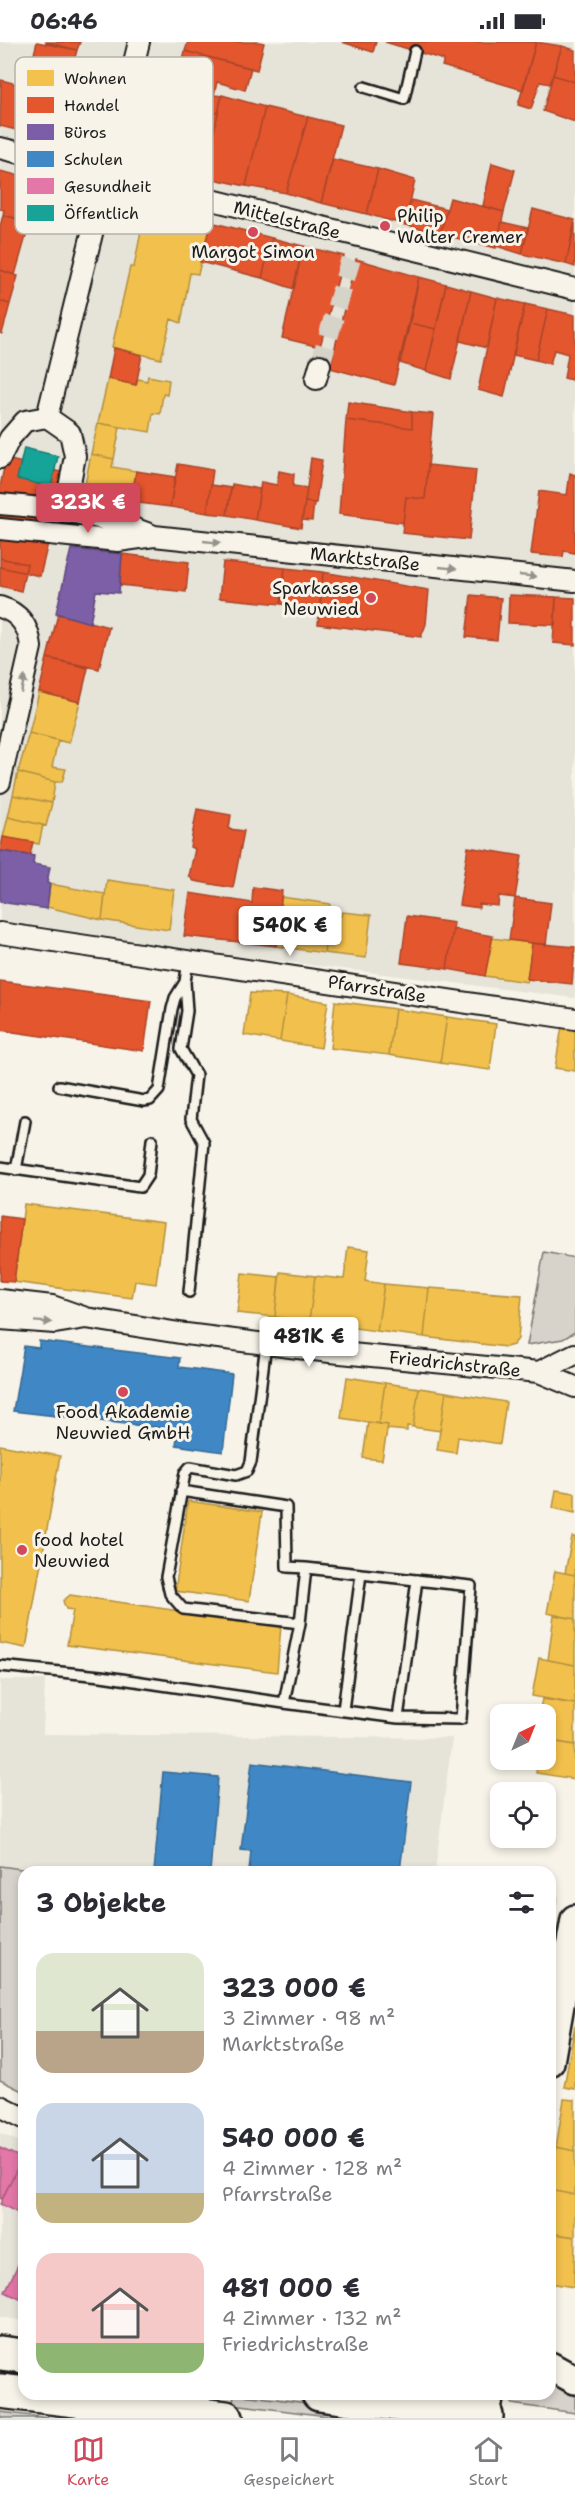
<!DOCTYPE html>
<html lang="de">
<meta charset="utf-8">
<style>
body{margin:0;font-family:"Shantell Sans",sans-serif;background:#f7f7f7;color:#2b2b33;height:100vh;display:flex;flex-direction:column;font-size:22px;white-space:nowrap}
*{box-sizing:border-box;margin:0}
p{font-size:20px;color:#7c7c81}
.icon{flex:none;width:33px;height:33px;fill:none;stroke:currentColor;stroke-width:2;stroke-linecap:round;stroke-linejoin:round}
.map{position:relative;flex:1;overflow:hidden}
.panel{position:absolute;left:18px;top:1824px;width:538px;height:534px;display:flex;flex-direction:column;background:#fff;border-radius:18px;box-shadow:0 3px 9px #0003}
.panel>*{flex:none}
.needle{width:39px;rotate:43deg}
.fabs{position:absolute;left:490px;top:1662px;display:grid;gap:12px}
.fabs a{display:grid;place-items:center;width:66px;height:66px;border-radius:12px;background:#fff;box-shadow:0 3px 9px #0003;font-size:30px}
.price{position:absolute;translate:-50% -51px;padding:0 14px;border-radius:6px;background:#fff;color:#222;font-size:20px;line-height:39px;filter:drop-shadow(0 2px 3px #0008)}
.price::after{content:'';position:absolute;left:50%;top:36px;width:18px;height:14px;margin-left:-9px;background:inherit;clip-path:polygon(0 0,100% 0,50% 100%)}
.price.active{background:#d1495b;color:#fff}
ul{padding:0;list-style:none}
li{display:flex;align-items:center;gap:18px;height:150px;padding:0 18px}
li span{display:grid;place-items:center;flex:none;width:168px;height:120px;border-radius:18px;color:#555}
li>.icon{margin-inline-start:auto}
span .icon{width:72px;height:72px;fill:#fffc;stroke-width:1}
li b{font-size:26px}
h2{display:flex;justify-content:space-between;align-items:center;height:72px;padding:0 18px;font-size:26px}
.status{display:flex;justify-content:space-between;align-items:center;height:42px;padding:0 30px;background:#fff;direction:ltr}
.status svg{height:16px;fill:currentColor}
.menu{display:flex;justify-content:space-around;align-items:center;height:84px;border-top:2px solid #e1e1e2;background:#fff;font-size:16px;color:#7c7c81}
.menu a{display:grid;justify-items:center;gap:3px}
.menu .active{color:#d1495b}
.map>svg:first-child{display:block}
</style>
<div class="status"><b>06:46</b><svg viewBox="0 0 49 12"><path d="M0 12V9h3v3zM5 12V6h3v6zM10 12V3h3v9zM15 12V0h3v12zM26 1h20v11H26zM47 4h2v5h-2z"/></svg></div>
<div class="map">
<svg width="575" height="2376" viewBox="0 0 575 2376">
<rect width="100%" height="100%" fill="#f7f3e8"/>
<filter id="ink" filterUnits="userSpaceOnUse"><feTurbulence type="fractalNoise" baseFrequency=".0167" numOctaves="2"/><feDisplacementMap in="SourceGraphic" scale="12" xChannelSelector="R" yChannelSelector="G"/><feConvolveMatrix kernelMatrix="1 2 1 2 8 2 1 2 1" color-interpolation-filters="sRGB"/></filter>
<g filter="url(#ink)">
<path fill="#e6e3d9" d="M0 0H575V956L192 908 0 878Z
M0 1638H45L43 1692 452 1696 435 1830H44L0 1824Z
M0 2091 24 2102V2279L0 2275Z"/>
<path fill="#d7d3cb" stroke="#7a7874" stroke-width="1.5" d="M544 1210 575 1216V1290L563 1297 527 1303Z
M0 1824 43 1830H24V2050L0 2038Z
M555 2337 575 2348V2371L512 2362V2352L530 2355 550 2352 551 2345Z
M234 2352 430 2376H342L233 2362Z
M0 2370 49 2376H0Z"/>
<path fill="#f2c14e" stroke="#b2903f" stroke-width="1.5" d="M146 164 211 180 198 232 190 231 181 281 171 277 161 317 112 305 130 225H134Z
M148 334 169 338 167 353 163 352 160 372 153 371 150 390 98 381 108 337 136 343 138 337 147 339Z
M98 381 120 385 114 417 91 412Z
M91 412 114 417 112 425 136 429 131 460 83 453Z
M39 650 80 660 69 701 29 691Z
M29 691 58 698 52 725 66 727 62 740H55L18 730Z
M18 730 55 740 52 761 13 753Z
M13 753 52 761 46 784 8 775Z
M8 775 43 783 39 802 3 795Z
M107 838 174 848 169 888 102 878Z
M50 842 105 852 102 878 47 865Z
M281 855 330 862 324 911 276 904Z
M342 870 371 873 366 916 324 911 329 872 341 874Z
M491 896 532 901 527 940 485 934Z
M250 951 287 953 280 999 244 993Z
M287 953 328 960 321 1006 280 999Z
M335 959 395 967 389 1013 330 1006Z
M395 967 447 975 440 1021 389 1013Z
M447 975 496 982 490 1028 440 1021Z
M562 984 575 986V1029L555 1026Z
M24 1162 164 1180 156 1242 135 1239 132 1256 14 1240Z
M348 1205 369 1208 365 1239 384 1242 377 1289 309 1280 315 1234 344 1237Z
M280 1230 315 1234 309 1280 275 1275Z
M242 1231 279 1235 275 1275 237 1271Z
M384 1242 429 1246 424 1295 377 1289Z
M429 1246 522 1253 518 1297 513 1303 506 1305 424 1295Z
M347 1335 385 1341 379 1382 341 1376Z
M385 1341 419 1346 413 1385 407 1384V1389L387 1387 388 1383 379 1382Z
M419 1346 446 1350 440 1389 413 1385Z
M446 1350 506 1360 500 1402 458 1395 456 1411 437 1408Z
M368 1380 388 1383 382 1418 363 1416Z
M0 1403 60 1414 26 1606 0 1601Z
M556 1448 575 1451V1471L553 1466Z
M188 1459 262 1470 249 1559 175 1549Z
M572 1495H575V1533L565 1531Z
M555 1529 575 1533V1577L547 1571Z
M70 1553 281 1584 277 1630 67 1603 73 1568 66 1567 63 1559Z
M554 1573 575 1577V1623L548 1618Z
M539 1616 575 1623V1662L532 1654Z
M542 1657 575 1662V1703L546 1698V1672H539Z
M546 1698 575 1703 574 1737 536 1731 538 1718H546Z
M550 1854 557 1855 550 1890Z
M575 1983V2047L564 2045Z
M564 2057 575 2058V2109L556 2105Z
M556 2105 575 2109V2153L550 2148Z
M550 2148 575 2153V2195L550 2191Z
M550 2191 575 2195 574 2245 550 2241Z"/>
<path fill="#e4572e" stroke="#a84529" stroke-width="1.5" d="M37 0 77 8 69 38 30 28Z
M45 0H80L77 8Z
M188 0H260L264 1 257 28 185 9Z
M342 0H376L373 10Z
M385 0H536L523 48 442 24 444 18Z
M536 0 562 4 550 42 540 40 531 67 518 63Z
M562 4 575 8V40L553 33Z
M185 9 251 26 245 48 217 40 214 53 222 54 218 71 174 59Z
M553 33 575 40V80L543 69Z
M1 38 25 44 23 55 62 65 52 97 0 84Z
M222 53 265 65 246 144 204 135Z
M174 59 218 71 204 135 175 129 167 125 159 112Z
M265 65 308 75 286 151 246 144Z
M308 75 341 83 321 161 286 151Z
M333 117 378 127 367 172 321 161Z
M492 121 515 128 504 170 483 164Z
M378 127 415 138 405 183 367 172Z
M0 129 29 136 42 153 32 181 3 173 4 168 0 167Z
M450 156 504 170 496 206 440 192Z
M411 158 447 167 440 192 405 183Z
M533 167 575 178 566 222 522 212Z
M3 173 30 180 15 233 0 228V184Z
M211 180 272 196 262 236 200 220Z
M502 180 528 186 522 212 496 204Z
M575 181V225L566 222Z
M272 196 303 204 294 247 262 236Z
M303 204 344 214 320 305 282 296Z
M356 217 419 235 394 343 330 326Z
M0 228 18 234 10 262 0 259Z
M419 235 446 242 436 287 410 281Z
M446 242 471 249 451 337 426 329Z
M471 249 497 256 487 306 460 299Z
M497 256 525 262 504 355 478 348Z
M0 259 10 262 2 292 0 291Z
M525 262 548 267 536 318 513 313Z
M548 267 575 273V339L564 336 568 312 554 308 550 322 536 318Z
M410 281 436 287 426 329 400 321Z
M114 306 142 313 136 343 108 337Z
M348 360 412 370V386L346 378Z
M412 370 433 372 425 457 406 455 403 481 339 472 346 378 412 386Z
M311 416 322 418 316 461 305 460Z
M6 417 65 431 40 534 0 525V444Z
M178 422 213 428 207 471 170 465Z
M428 423 476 428 469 498 402 491 406 455 425 457Z
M136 429 175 435 170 465 131 460Z
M279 429 294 432 293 444 307 446 301 486 255 478 261 440 277 443Z
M570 431 575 433V511L564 509 563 515 531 512 539 449 567 453Z
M232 442 260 447 255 478 227 473Z
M211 443 231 446 227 473 207 471Z
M305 460 314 461 312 479 302 478Z
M122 512 189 520 186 550 120 543Z
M0 516 27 522 21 549 0 544Z
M223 520 285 526 281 562 219 556Z
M285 526 323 530 320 566 281 562Z
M323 530 429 548 426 582 421 595 318 582Z
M471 553 501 556 497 598 466 595Z
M509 553 556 555 555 583 508 581Z
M556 555 575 556V603L553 601Z
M58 572 109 585 99 627 47 616Z
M47 616 88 626 80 660 39 650Z
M197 767 231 773 229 787 244 789 233 846 194 839 189 834 195 807 190 805Z
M3 795 33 800 30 813 0 809Z
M468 805 522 814 515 856 499 854 498 864 479 862V866L459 863Z
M253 845 282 849 276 904 184 894 190 851 252 861Z
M515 856 551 861 546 903 509 898Z
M407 874 454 881 447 927 401 921Z
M453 887 493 894 485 934 447 927Z
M532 901 575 905 572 942 527 937Z
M0 939 151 959 144 1009 0 988Z
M0 1174 22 1177 14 1240 0 1239Z"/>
<path fill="#7b5ea7" stroke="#5e4a7d" stroke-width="1.5" d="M71 507 122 512 119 551 96 549 90 581 56 571Z
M0 809 34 814 33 822 50 825 47 841 50 842 47 867 0 860Z"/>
<path fill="#3f88c5" stroke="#346892" stroke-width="1.5" d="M39 1299 180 1316 179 1325 232 1332 223 1410 176 1403 178 1388 13 1369 24 1304 39 1306Z
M252 1720 411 1740 400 1829 372 1826V1830L249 1829 251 1809 241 1808Z
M163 1730 218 1735 210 1830H154Z"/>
<path fill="#e377a8" stroke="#a75c7e" stroke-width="1.5" d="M0 2106 22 2116 2 2157 0 2156Z
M20 2120 24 2122V2174L0 2162Z
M24 2210V2259L5 2250Z"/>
<path fill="#17a398" stroke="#187a73" stroke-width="1.5" d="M24 406 58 414 51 445 17 437Z"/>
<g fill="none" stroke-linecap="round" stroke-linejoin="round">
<path stroke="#d6d3c9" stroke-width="20" stroke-dasharray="20 10" stroke-linecap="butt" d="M320 323 351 216"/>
<defs>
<path id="lane" d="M364 45 404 57 415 9
M188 919 185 940 187 969 181 1007 196 1033 191 1077 204 1101 189 1250
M59 1044 144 1059 150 1058 159 1048 172 967 175 956 185 940
M0 1125 140 1145 148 1133 152 1098
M16 1128 25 1079
M266 1302 251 1420 247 1429 236 1433 190 1425 185 1431 166 1535 170 1552 183 1567 300 1581
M0 1624 101 1634 284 1661 300 1581 306 1526 287 1525 286 1465 181 1449
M284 1661 398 1676 461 1677 471 1544 306 1526
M343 1668 361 1532
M398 1676 417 1538"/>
<path id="street" d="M0 106 575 247
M316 337 320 323
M47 375 139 0
M0 416 10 396 25 379 47 375 70 391 75 414 66 462
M0 462C52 466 103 473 152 493
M0 487 118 499 154 494 575 539
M0 565C20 571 29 585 31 605L0 740
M0 891 575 977
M0 1258 52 1264 86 1276 186 1292 330 1310 539 1330 575 1345
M0 1277 55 1281 86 1276
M539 1330 575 1312
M0 2064 24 2076"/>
<path id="secondary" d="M550 2020 575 1877
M550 2324 575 2338
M485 2376 490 2352"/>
<path id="highway" d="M0 2311 24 2314
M0 2349 226 2376
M319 2352 486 2374"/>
</defs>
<use href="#lane" stroke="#1c1c1c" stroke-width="14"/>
<use href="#street" stroke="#1c1c1c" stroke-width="24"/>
<use href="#secondary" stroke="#1c1c1c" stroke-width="32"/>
<use href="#highway" stroke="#1c1c1c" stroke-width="38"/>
<use href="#lane" stroke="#f7f3e8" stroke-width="9"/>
<use href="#street" stroke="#f7f3e8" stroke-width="20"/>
<use href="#secondary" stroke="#f7f3e8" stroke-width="27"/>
<use href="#highway" stroke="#f7f3e8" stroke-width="33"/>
</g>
<defs><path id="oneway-solid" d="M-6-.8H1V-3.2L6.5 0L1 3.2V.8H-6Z" transform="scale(1.5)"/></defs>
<g fill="#94928c">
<use href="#oneway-solid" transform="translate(212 500) rotate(6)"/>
<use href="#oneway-solid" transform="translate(448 526) rotate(6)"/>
<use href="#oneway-solid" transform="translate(528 534) rotate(6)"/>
<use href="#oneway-solid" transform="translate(23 642) rotate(-77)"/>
<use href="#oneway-solid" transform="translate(43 1280) rotate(4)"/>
</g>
</g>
<g fill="#d1495b" stroke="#f7f3e8" stroke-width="2">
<circle cx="385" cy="184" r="6"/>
<circle cx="253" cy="190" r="6"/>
<circle cx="371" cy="556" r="6"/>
<circle cx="123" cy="1350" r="6"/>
<circle cx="22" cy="1508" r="6"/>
</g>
<g text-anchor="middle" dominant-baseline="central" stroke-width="6" stroke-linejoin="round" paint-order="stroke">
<g font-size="18" fill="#1c1c1c" stroke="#f7f3e8" text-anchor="start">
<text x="397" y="174">Philip<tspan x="397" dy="21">Walter Cremer</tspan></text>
<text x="253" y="210" text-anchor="middle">Margot Simon</text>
<text x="359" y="546" text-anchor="end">Sparkasse<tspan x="359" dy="21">Neuwied</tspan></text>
<text x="123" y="1370" text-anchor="middle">Food Akademie<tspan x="123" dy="21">Neuwied GmbH</tspan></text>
<text x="34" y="1498">food hotel<tspan x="34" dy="21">Neuwied</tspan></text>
</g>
<g font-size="18" fill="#1c1c1c" stroke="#f7f3e8">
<text transform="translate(287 178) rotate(14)">Mittelstraße</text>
<text transform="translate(365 517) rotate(6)">Marktstraße</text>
<text transform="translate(377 947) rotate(9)">Pfarrstraße</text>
<text transform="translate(455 1322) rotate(6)">Friedrichstraße</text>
</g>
</g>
<rect x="15" y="15" width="198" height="177" rx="9" fill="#f7f3e8" stroke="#b5b2ab" stroke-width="1.5"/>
<rect x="27" y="28" width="27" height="16" fill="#f2c14e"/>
<rect x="27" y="55" width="27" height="16" fill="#e4572e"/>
<rect x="27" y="82" width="27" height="16" fill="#7b5ea7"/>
<rect x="27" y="109" width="27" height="16" fill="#3f88c5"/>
<rect x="27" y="136" width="27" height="16" fill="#e377a8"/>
<rect x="27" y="163" width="27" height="16" fill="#17a398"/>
<g font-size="16" fill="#1c1c1c">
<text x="64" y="42">Wohnen</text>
<text x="64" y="69">Handel</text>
<text x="64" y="96">Büros</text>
<text x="64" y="123">Schulen</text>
<text x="64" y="150">Gesundheit</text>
<text x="64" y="177">Öffentlich</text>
</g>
</svg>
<div class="fabs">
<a><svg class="needle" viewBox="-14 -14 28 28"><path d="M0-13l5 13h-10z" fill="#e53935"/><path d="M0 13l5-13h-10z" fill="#7c7c81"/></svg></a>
<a><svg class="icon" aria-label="locate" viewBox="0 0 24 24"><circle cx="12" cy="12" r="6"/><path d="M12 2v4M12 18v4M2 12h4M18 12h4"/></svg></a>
</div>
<b class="price active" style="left:88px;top:492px">323K €</b>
<b class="price" style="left:290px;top:915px">540K €</b>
<b class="price" style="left:309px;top:1326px">481K €</b>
<section class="panel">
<h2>3 Objekte<svg class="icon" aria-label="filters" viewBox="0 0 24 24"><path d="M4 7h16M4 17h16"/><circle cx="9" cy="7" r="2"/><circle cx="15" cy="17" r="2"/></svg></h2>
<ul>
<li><span style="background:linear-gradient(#dfe7d0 65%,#b9a48a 0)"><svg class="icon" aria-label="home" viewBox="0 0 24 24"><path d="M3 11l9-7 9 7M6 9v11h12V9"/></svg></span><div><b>323 000 €</b><p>3 Zimmer · 98 m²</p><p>Marktstraße</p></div></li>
<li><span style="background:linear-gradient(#c9d6e8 75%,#c2b280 0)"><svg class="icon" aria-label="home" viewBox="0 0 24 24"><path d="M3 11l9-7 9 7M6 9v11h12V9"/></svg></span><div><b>540 000 €</b><p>4 Zimmer · 128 m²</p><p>Pfarrstraße</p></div></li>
<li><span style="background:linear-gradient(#f6c9c9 75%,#8fb573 0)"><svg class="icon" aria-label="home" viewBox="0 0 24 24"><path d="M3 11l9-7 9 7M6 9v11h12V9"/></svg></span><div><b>481 000 €</b><p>4 Zimmer · 132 m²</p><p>Friedrichstraße</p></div></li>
</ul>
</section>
</div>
<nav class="menu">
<a class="active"><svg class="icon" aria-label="map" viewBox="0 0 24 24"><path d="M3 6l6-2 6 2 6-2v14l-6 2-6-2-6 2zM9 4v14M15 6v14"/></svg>Karte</a>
<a><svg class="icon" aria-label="saved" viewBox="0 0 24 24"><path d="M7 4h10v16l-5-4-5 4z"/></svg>Gespeichert</a>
<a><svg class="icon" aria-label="home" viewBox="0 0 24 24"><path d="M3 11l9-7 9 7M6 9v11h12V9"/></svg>Start</a>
</nav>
